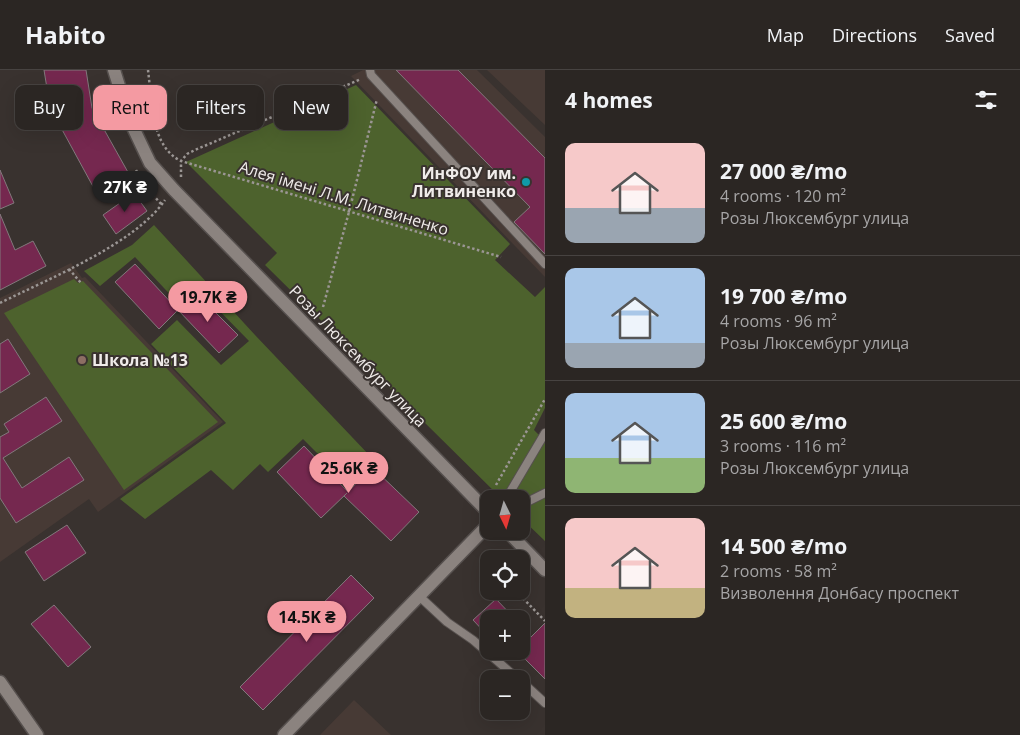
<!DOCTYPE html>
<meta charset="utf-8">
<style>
body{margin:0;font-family:"Open Sans",sans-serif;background:#373230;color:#f1f3f6;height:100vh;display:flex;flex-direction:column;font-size:19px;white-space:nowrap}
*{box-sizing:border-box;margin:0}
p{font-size:16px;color:#a6a5a6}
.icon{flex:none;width:28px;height:28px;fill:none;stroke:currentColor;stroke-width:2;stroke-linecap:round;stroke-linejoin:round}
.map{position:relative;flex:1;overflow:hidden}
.side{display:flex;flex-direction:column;background:#2b2623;width:475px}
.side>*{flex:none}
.banner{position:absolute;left:15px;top:15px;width:455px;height:45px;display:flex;gap:10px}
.needle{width:32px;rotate:175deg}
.buttons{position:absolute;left:480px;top:420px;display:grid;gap:10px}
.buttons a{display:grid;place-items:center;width:50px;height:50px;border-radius:10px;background:#2b2623;box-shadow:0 5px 20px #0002,0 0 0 1px #474341;font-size:25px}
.price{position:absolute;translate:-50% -42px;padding:0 11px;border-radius:18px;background:#f49aa2;color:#111;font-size:16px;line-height:32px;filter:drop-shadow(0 1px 2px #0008)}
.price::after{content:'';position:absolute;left:50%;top:30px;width:15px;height:11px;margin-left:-8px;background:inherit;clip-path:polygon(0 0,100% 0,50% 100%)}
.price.on{background:#222;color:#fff}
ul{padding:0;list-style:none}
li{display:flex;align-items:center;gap:15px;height:125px;padding:0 20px}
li+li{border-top:1px solid #474341}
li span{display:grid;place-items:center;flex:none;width:140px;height:100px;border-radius:10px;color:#555}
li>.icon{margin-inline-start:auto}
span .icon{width:60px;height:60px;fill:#fffc;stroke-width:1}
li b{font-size:21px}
h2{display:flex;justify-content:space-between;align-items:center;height:60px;padding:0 20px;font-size:21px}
.chip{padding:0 18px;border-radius:10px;background:#2b2623;box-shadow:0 5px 20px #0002,0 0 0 1px #474341;font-size:18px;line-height:45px}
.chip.on{background:#f49aa2;color:#111}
header{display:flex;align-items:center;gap:30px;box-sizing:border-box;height:70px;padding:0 25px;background:#2b2623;border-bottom:1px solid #474341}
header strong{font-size:24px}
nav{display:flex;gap:28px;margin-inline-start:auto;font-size:18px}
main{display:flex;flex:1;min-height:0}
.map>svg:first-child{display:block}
</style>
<header>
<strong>Habito</strong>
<nav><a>Map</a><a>Directions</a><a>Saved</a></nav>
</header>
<main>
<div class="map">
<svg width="545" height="665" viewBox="0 0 545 665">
<rect width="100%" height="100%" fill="#39322f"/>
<path fill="#473a35" d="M363 0H477L545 67V207L351 6Z
M487 0H545V55Z
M71 193 82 208 85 207 223 352 98 442 89 429 0 492V228Z
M354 630 391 665H320Z"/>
<path fill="#4d622d" d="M356 15 510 174 495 190 535 227 545 217V338L534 360 545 371V471L521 448V429H502L265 195 277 183 186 92Z
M154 155 255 265 371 387 345 411 303 369 268 402 260 394 233 420 211 400 145 449 120 429 226 353 151 274 177 250 221 295 249 271 197 218 178 233 135 187 100 216 84 201 132 175Z
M74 209 78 213 83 211 218 352 124 420 4 243Z"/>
<path fill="#75284f" stroke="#82797c" d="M44 0H86L92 38 129 104 96 122 53 43H51Z
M396 0H458L545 88V184L514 152 530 137Z
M0 100 14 133 0 139Z
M134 123 147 141 116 164 103 145Z
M0 144 15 180 33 171 46 196 0 220Z
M135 194 178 240 159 259 115 212Z
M196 223 238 265 219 283 178 240Z
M8 269 30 304 0 323V274Z
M46 327 62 351 3 388 22 418 69 387 84 410 16 453 0 428V367L9 362 4 354Z
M304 376 348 422 372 397 419 442 391 471 344 426 347 423 321 448 277 402Z
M67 455 86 483 44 511 25 482Z
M351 505 374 528 263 640 240 617Z
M496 529 515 549H489V567L473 550Z
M54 535 91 577 68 597 31 554Z
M545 553V609L521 585V556L531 567Z"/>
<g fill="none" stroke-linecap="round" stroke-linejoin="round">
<defs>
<path id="service" d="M370 0 371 5 545 194
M506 429 545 363
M521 435 545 423
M419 526 447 552 473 570 518 609
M521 611 545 633"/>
<path id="minor" d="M284 665 489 454"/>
<path id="tertiary" d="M114 0 130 51 150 93 174 120 489 443
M507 461 545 500
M0 612 37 665"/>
</defs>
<use href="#service" stroke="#56504e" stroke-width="10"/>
<use href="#minor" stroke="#56504e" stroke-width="15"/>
<use href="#tertiary" stroke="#56504e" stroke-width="15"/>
<path stroke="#9b9694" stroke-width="2.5" stroke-dasharray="2.5 2.5" stroke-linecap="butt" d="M148 0C152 29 150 76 181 91L501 187
M105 24 113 47
M136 100 144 115 162 135
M181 107V91L187 84 195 80 361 9
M69 199 81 213
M0 233C48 209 135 174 165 130
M323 237 349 142 377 29
M496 415 545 329
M484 488 489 493
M516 521 545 551"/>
<use href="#service" stroke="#8b837f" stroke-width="8"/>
<use href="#minor" stroke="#8b837f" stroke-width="12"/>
<use href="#tertiary" stroke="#8b837f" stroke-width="12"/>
</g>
<circle fill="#0f9aa8" stroke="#39322f" stroke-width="2" cx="526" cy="112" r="5"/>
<circle fill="#8d6e63" stroke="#39322f" stroke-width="2" cx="82" cy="290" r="5"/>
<g text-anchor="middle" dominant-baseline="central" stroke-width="4" stroke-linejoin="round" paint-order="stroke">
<g font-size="16" font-weight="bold" fill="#f0ecea" stroke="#39322f" text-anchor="end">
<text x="516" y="103">ИнФОУ им.<tspan x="516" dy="18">Литвиненко</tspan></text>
<text x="92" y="290" text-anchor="start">Школа №13</text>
</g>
<g font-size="16" fill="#f0ecea" stroke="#39322f">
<text transform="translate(344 128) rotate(17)">Алея імені Л.М. Литвиненко</text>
<text transform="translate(358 286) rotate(46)">Розы Люксембург улица</text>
</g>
</g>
</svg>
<div class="buttons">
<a><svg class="needle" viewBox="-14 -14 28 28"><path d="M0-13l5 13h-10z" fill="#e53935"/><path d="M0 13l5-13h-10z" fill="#a6a5a6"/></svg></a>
<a><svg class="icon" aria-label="locate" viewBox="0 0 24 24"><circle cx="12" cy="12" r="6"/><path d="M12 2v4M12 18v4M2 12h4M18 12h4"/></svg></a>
<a>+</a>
<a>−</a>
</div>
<b class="price on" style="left:125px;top:143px">27K ₴</b>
<b class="price" style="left:208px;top:253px">19.7K ₴</b>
<b class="price" style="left:349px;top:424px">25.6K ₴</b>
<b class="price" style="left:307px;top:573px">14.5K ₴</b>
<div class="banner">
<a class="chip">Buy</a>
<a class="chip on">Rent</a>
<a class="chip">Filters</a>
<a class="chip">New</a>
</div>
</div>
<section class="side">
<h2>4 homes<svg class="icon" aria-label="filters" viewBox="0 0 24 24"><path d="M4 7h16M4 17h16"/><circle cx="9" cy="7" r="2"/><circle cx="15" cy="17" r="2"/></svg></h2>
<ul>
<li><span style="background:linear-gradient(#f6c9c9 65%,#9aa5b1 0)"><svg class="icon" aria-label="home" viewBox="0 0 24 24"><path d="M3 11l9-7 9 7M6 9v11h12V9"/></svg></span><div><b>27 000 ₴/mo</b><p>4 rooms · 120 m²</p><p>Розы Люксембург улица</p></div></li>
<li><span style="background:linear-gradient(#a9c7e8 75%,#9aa5b1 0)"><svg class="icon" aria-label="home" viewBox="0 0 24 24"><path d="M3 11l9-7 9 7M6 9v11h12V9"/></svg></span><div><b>19 700 ₴/mo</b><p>4 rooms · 96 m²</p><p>Розы Люксембург улица</p></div></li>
<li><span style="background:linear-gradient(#a9c7e8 65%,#8fb573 0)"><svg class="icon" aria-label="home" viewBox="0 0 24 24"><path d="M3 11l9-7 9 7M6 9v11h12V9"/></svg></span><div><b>25 600 ₴/mo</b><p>3 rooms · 116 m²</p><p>Розы Люксембург улица</p></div></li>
<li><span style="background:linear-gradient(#f6c9c9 70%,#c2b280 0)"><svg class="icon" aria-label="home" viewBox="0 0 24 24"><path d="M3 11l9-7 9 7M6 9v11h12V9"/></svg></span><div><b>14 500 ₴/mo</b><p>2 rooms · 58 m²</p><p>Визволення Донбасу проспект</p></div></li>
</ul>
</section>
</main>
